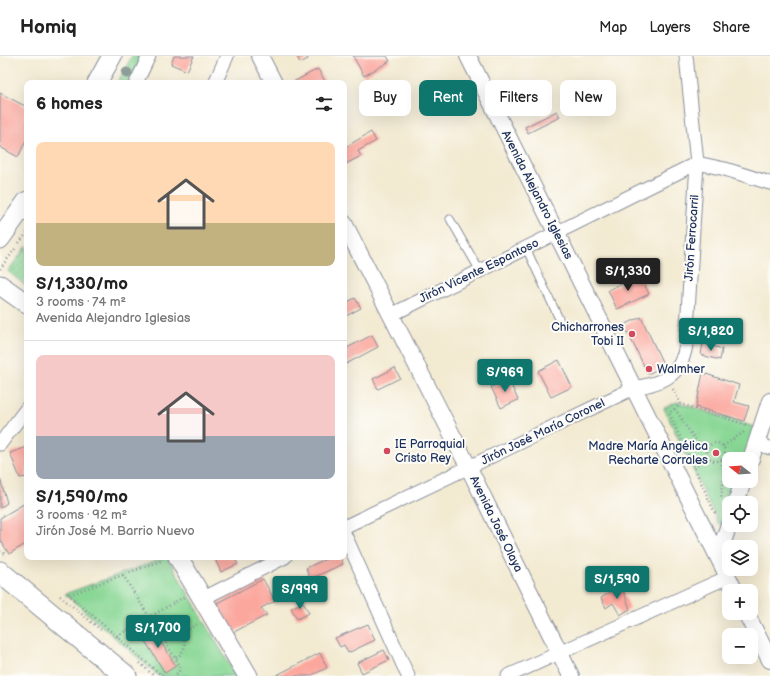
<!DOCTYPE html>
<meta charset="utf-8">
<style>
body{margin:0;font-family:"Balsamiq Sans",sans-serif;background:#f6f6f6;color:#222;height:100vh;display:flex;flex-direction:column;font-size:15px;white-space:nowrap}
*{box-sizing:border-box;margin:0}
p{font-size:13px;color:#767676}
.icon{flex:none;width:22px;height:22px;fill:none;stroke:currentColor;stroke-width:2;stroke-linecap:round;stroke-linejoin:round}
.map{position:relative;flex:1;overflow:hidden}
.sheet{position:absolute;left:24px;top:24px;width:323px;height:480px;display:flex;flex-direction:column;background:#fff;border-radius:8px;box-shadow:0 4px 16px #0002}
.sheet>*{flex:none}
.banner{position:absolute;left:359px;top:24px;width:351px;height:36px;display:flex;gap:8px}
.needle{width:26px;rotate:287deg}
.controls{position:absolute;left:722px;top:396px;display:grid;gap:8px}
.controls a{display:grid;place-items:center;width:36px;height:36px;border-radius:8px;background:#fff;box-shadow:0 4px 16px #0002;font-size:20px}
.price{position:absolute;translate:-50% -34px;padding:0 9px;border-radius:4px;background:#0f766e;color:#fff;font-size:13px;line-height:26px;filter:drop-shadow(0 1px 2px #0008)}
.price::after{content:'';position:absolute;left:50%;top:24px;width:12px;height:9px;margin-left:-6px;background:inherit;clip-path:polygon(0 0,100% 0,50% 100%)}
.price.selected{background:#222;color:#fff}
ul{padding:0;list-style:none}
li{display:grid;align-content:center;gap:8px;height:212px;padding:0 12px}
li+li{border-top:1px solid #e0e0e0}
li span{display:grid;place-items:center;height:124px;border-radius:8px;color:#555}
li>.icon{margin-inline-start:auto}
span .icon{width:72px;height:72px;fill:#fffc;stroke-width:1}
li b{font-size:17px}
h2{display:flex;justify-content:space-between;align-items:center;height:48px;padding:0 12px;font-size:17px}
.chip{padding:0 14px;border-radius:8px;background:#fff;box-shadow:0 4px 16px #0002;font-size:14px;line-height:36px}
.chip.selected{background:#0f766e;color:#fff}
header{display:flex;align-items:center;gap:24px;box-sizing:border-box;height:56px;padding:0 20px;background:#fff;border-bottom:1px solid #e0e0e0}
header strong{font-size:19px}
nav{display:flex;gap:22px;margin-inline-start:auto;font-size:14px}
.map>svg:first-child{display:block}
</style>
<header>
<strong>Homiq</strong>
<nav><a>Map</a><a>Layers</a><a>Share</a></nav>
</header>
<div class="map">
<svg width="770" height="620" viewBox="0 0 770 620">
<defs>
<pattern id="grass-dots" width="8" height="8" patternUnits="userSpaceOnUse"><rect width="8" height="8" fill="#89d795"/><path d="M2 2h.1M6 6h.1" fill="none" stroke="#76b983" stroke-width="1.8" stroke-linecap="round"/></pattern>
</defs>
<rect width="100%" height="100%" fill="#fdfcf7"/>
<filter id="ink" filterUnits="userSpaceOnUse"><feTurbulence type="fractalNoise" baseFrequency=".025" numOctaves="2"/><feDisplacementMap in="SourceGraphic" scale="8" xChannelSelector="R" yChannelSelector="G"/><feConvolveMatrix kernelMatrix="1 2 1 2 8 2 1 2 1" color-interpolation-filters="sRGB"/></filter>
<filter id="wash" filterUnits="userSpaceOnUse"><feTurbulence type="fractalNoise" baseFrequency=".012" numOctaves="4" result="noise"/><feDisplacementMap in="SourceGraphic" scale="16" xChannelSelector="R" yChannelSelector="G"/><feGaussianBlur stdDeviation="0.9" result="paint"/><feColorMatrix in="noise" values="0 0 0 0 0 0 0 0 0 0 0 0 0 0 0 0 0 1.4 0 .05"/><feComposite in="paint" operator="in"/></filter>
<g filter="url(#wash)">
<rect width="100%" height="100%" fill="#f3ead2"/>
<path fill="url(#grass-dots)" stroke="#52837a" d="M132 0H142L129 27H117Z
M27 190V231L8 215Z"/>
<path fill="#89d795" stroke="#52837a" d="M677 346 757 372 746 403H729V425H739C736 432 732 439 730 446 727 453 730 464 722 469L718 467 664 352Z
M167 501 236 620H159L65 538Z"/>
<g id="blocks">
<path fill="#fba79e" d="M174 0H194L187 15 171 8Z
M297 0H307L308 3 300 7Z
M353 0H387L390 5 364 20Z
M318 13 326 27H291Z
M0 37 27 51V83L18 101 0 91Z
M557 55 560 61 528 77 525 71Z
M371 76 376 85 358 95 361 100 344 109V92Z
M640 219 649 238 617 253 608 234Z
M355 242 361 252 344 261V248Z
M641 261 664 310 648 318 624 269Z
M372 279 378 291 344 309V286L347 292Z
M703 287 722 293 720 304 701 299Z
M559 304 572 331 551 341 538 315Z
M395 312 400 322 378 333 373 323Z
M703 317 739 329 734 346 749 350 744 365 696 351Z
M508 322 518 344 501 352 491 331Z
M27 391V421L20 422 10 397Z
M0 422 7 447 0 452Z
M27 446V487L9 498 0 483V462Z
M214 501H234L238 508 221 516Z
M330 501H340L343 508 310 523 306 512Z
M263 523 275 545 261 552 267 559 232 577 217 547Z
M621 529 630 553 620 559 613 547 606 552 601 542Z
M303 546 309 557 297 563 291 552Z
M368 568 375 584 348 597 344 589 340 591 335 582Z
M150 569 176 610 165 617 139 575Z
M384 594 389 604 362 617 357 607Z
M320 597 327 612 310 620H275Z"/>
</g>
</g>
<g filter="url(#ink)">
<use href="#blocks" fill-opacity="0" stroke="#878c98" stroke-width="1"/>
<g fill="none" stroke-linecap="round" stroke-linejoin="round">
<defs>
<path id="service" d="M450 163 480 215
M526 192 561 267"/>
<path id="minor" d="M136 27 149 0
M215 27 227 0
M391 259 697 107 725 113 770 127
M756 387 770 392
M0 388 27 352
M344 471 634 332C662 327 681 321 686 289L697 107 686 0
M344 477 408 620
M202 543 285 501
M508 620 728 521"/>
<path id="tertiary" d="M260 0 274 27
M468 0 735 535
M344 167 469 412 571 620
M751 403 770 345
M736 447 743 425
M718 501 729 468
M746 557 770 604"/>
<path id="secondary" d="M97 27 112 0
M0 183 27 145
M0 229 27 248
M178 501 248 620"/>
<path id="primary" d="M0 516 126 620"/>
</defs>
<use href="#service" stroke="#878c98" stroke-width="9"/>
<use href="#minor" stroke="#878c98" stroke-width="15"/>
<use href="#tertiary" stroke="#878c98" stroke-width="18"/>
<use href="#secondary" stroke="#878c98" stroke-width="21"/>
<use href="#primary" stroke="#878c98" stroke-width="23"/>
<path stroke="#878c98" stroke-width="2.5" stroke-dasharray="1 3" stroke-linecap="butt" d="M19 187 27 177
M0 213 15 193
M673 333 681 348
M675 353C685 366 692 386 708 393
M707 396a9 9 0 1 1 18 0a9 9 0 1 1-18 0Z
M723 390 744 376
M721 404 724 417 721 442
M694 412 708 401
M715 457 669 357 681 348 747 369
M0 495 7 499
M123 519 180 610 179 616 174 620
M60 540 101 574
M156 572C179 560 196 589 176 602
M182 577 199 567
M117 580 184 541
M140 607 154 620
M162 620 69 539 163 504"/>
<use href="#service" stroke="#fff" stroke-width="7"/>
<use href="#minor" stroke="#fff" stroke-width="13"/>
<use href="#tertiary" stroke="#fff" stroke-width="16"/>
<use href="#secondary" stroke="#fff" stroke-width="19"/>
<use href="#primary" stroke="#fff" stroke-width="21"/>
</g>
<circle fill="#8e9f9b" cx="127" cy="17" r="5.5"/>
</g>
<g fill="#d1495b" stroke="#fdfcf7" stroke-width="1.5">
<circle cx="632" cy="278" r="4"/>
<circle cx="649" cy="313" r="4"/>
<circle cx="387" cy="395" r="4"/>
<circle cx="716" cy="397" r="4"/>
</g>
<g text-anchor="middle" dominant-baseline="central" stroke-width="4" stroke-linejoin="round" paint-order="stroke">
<g font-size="12" fill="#1b2f5e" stroke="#fdfcf7">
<text transform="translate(537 139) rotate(63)">Avenida Alejandro Iglesias</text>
<text transform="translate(692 182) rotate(-86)">Jirón Ferrocarril</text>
<text transform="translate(479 215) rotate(-26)">Jirón Vicente Espantoso</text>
<text transform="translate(543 376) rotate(-26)">Jirón José María Coronel</text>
<text transform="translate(496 468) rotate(64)">Avenida José Olaya</text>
</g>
<g font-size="12" fill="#1b2f5e" stroke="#fdfcf7" text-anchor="end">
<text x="624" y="271">Chicharrones<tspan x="624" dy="14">Tobi II</tspan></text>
<text x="657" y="313" text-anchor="start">Walmher</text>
<text x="395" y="388" text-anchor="start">IE Parroquial<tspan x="395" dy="14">Cristo Rey</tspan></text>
<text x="708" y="390">Madre María Angélica<tspan x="708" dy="14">Recharte Corrales</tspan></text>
</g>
</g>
</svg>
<div class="controls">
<a><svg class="needle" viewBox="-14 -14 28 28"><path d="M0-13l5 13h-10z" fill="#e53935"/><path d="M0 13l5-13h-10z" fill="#767676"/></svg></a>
<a><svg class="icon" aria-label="locate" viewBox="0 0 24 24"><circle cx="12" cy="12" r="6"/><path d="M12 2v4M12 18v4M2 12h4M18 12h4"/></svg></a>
<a><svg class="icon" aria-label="layers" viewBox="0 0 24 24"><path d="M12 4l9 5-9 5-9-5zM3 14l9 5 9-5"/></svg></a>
<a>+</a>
<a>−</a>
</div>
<b class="price selected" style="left:628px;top:236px">S/1,330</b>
<b class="price" style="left:711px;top:296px">S/1,820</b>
<b class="price" style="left:505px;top:337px">S/969</b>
<b class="price" style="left:617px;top:544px">S/1,590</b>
<b class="price" style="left:300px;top:554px">S/999</b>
<b class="price" style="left:158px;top:593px">S/1,700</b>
<div class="banner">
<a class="chip">Buy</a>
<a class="chip selected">Rent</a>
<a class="chip">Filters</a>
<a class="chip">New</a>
</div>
<section class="sheet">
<h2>6 homes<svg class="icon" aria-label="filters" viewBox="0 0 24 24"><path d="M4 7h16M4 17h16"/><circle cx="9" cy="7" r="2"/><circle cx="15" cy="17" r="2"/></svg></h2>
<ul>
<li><span style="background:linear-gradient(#ffd9b3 65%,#c2b280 0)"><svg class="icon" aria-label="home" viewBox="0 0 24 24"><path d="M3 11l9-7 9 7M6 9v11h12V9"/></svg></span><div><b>S/1,330/mo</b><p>3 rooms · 74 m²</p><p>Avenida Alejandro Iglesias</p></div></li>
<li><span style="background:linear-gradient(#f6c9c9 65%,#9aa5b1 0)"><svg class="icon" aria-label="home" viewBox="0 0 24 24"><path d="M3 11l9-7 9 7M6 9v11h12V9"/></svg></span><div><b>S/1,590/mo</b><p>3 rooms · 92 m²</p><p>Jirón José M. Barrio Nuevo</p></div></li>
</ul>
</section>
</div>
